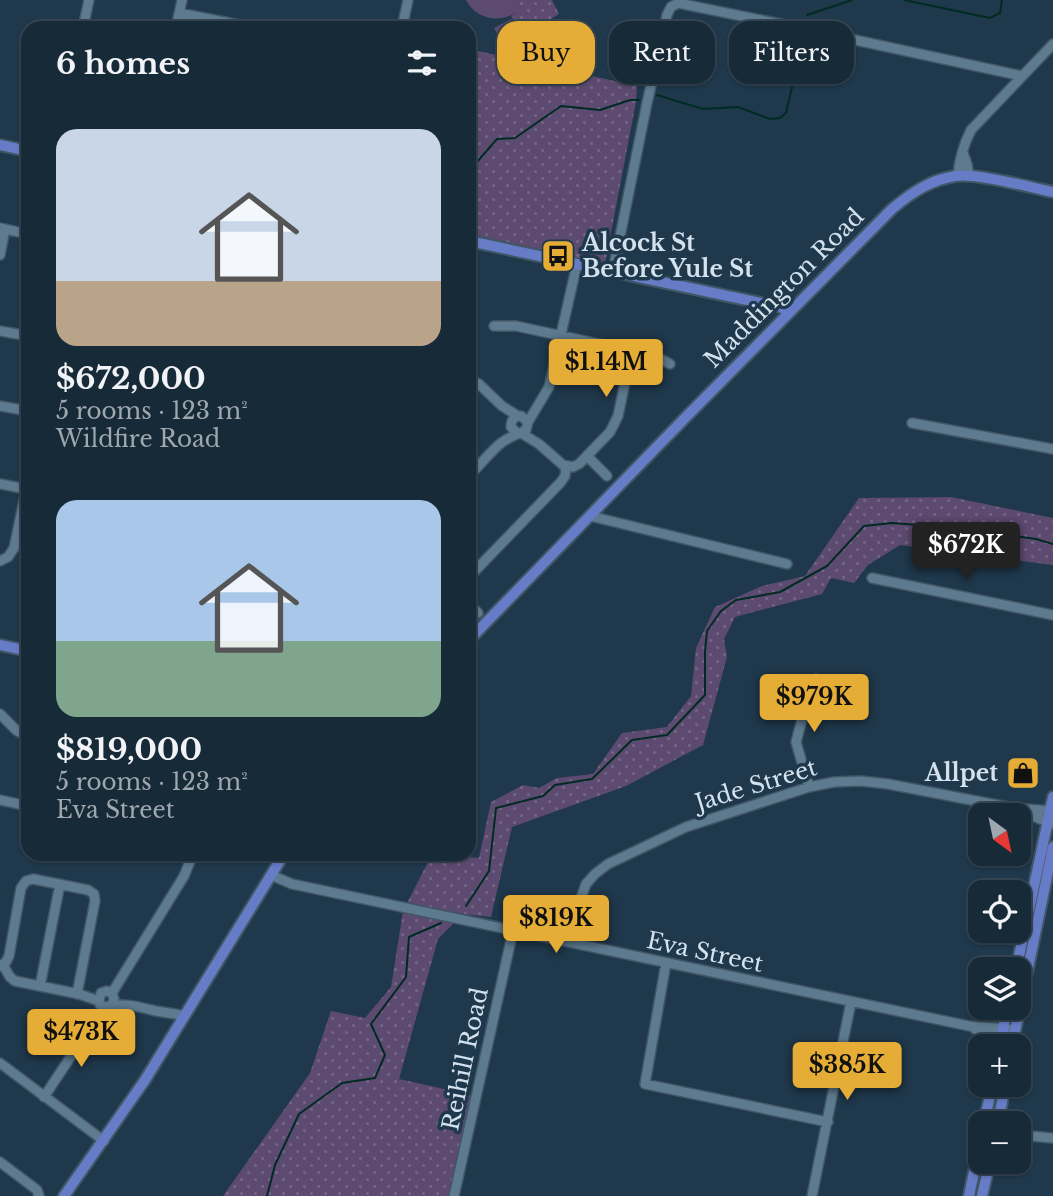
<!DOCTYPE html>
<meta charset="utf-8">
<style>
body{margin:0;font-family:"Libre Baskerville",serif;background:#203240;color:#f1f3f6;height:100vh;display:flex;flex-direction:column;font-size:26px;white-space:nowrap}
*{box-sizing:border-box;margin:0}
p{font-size:23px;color:#9ea7ae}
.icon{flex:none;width:38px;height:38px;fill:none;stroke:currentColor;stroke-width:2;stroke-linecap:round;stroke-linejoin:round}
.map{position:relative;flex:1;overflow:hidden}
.drawer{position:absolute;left:21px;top:21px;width:455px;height:840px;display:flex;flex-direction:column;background:#172a38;border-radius:21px;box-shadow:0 2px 5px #0004,0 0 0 2px #364653}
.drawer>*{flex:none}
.banner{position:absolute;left:497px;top:21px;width:450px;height:63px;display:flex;gap:14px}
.needle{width:46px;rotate:147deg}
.buttons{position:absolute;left:968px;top:803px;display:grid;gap:14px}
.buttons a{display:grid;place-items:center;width:63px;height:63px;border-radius:14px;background:#172a38;box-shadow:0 2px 5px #0004,0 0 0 2px #364653;font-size:35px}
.price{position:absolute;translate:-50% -60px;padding:0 16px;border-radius:7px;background:#e5ad36;color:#111;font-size:23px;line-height:46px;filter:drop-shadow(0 2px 4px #0008)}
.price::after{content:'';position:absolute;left:50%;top:42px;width:21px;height:16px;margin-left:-10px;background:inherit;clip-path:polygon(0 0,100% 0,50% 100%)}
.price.active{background:#222;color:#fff}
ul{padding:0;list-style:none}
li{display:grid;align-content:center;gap:14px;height:371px;padding:0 35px}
li span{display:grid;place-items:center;height:217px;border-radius:21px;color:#555}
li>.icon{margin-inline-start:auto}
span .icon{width:126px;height:126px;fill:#fffc;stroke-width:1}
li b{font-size:30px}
h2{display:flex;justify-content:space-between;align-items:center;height:84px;padding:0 35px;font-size:30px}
.pill{padding:0 24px;border-radius:21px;background:#172a38;box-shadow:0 2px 5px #0004,0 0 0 2px #364653;font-size:24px;line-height:63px}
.pill.active{background:#e5ad36;color:#111}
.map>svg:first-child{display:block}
</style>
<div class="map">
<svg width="1053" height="1196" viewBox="0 0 1053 1196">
<defs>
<pattern id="green-dots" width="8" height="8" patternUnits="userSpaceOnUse" patternTransform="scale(1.75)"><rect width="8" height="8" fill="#5d4a70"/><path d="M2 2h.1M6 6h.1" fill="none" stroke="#736485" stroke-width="1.8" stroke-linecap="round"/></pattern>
</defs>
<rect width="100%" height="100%" fill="#1f384b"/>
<path fill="url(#green-dots)" d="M519 0H552L559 14 552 18 556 24 540 33 537 27 536 20 524 22 513 20 511 16 517 12V3Z
M556 26 562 38 551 48 543 35Z
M469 49 637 86 636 102 605 264 469 237Z
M951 497 1053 518V565L900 545 868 565 854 583 831 578 822 594 735 617 724 639 727 657 703 745 626 786 512 827 491 917 463 914 438 939 399 1079 471 1095 449 1196H223L310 1073 331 1011 365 1018 391 987 403 911 432 854 479 858 491 802 523 785 539 788 557 778 593 774 622 733 667 727 691 696 696 648 715 607 762 586 805 576 859 498Z"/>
<path fill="#5d4a70" d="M466 0H519L517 3V12C499 24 476 19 466 0Z
M511 19 520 36 537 27 551 52 534 61 525 44 508 53 494 28Z"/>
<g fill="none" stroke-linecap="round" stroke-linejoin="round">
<path stroke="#002b23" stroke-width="2" d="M904 0 990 18 1000 13 1002 0
M807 15 852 0
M657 95 703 109 738 107 770 119 780 118 786 113 803 39
M469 171 497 139 515 138 561 106 600 110 630 100H639
M466 906 489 871 496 808 543 796 555 785 592 779 632 740 667 735 705 695V651L707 631 721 611 736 600 780 592 827 566 864 526 892 523 946 527 1036 539 1053 544
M267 1196 275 1165 299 1114 342 1083 375 1078 385 1055 371 1024 406 977 409 937 441 923"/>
<defs>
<path id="minor" d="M179 13 255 28
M83 28 89 0
M176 28 182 0
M402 28 408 0
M963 153 967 164 969 176
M958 176C959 160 964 144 971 130L1053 44
M0 228 28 234
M0 255 5 229
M613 271 647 103 667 15 671 7 678 3 795 27 1022 76
M494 326H516L618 348C626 351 628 355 629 363L618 416 610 432 579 464 573 467 563 465 539 444 521 433
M0 331 28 336
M628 357C647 352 654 355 670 364
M469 379 479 384 502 406 518 416
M0 406 28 411
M528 422 549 387 577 264
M912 423 1053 449
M587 456 607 476
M469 476C480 465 490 452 501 443 509 437 518 434 526 430L528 422 521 416C514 416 511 420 511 427L517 433
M0 484 26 489
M590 516 787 564
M0 561 8 557 14 548 28 481
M469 577 561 482 565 476 566 467
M872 578 1053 615
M469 604 478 613
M0 714 16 730 28 737
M809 787 796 742 808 697 816 679
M0 800 28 806
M1017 810 1053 824
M271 875 292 884 969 1026 1009 1029
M569 942 577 910 586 884 595 874 608 864 686 827 809 787 834 782 861 781 888 784 1013 808 1053 811
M666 963 645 1084 828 1122
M3 965 10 977 15 981 79 994 99 1001
M0 966 6 962 9 956 21 888 26 881 33 879 88 890 94 894 95 901 77 994
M40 986 60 884
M112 993 184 876 193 854
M112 1005 114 999 112 993 107 991 101 993 99 1001 100 1005 105 1007C122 1002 139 1007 156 1011 166 1013 174 1013 184 1016
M975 1029 1008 1042
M0 1063 104 1141
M44 1097 93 1023 108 1007
M1018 1135 1053 1138
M0 1162 37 1190 39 1196
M454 1196 513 931
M812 1196 851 1002"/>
<path id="major" d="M0 145 28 151
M469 241 770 305H777L789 312
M469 640 685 418 892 209C911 193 930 180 955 176 978 173 1028 187 1053 192
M0 645 28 651
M1016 970 1053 797
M1000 1046 1007 1008
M1012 1046 1053 847
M984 1124 992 1085
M998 1124 1005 1085
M64 1196 145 1080 284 854
M969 1196 980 1143
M982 1196 990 1162"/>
</defs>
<use href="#minor" stroke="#3f5665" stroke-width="12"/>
<use href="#major" stroke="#3f5665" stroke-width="14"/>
<use href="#minor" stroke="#5e7a8f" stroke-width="9"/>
<use href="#major" stroke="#677cc6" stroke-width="10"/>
</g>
<defs>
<symbol id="bus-square" viewBox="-11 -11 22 22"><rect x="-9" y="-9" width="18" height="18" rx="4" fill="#e5ad36" stroke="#1f384b"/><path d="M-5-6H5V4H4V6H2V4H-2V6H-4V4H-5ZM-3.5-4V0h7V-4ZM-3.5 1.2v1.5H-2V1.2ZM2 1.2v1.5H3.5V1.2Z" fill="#111"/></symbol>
<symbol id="shop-square" viewBox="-11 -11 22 22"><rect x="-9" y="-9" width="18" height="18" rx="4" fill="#e5ad36" stroke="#1f384b"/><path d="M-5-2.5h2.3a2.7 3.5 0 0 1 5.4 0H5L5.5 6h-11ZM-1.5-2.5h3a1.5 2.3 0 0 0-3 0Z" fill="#111"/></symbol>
</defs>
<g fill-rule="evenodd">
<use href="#bus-square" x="539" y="237" width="38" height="38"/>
<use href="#shop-square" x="1004" y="754" width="38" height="38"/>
</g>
<g text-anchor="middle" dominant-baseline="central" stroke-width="7" stroke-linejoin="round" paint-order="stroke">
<g font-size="23" font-weight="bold" fill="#d3e2ee" stroke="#1f384b" text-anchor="start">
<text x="582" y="243">Alcock St<tspan x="582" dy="26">Before Yule St</tspan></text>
<text x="998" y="773" text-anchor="end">Allpet</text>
</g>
<g font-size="23" fill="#d3e2ee" stroke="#1f384b">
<text transform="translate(784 288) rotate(-45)">Maddington Road</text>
<text transform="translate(756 785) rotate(-17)">Jade Street</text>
<text transform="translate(705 952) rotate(12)">Eva Street</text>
<text transform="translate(465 1059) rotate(-78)">Reihill Road</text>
</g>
</g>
</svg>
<div class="buttons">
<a><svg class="needle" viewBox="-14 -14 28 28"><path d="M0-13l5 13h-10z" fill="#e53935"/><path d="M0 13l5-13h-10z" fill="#9ea7ae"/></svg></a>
<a><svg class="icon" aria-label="locate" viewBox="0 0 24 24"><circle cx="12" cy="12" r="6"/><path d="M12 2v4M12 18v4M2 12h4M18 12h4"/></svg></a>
<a><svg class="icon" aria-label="layers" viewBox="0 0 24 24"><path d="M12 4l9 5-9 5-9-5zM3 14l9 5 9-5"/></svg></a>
<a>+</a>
<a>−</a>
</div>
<b class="price" style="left:606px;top:399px">$1.14M</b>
<b class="price active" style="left:966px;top:582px">$672K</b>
<b class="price" style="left:814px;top:734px">$979K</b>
<b class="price" style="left:556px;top:955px">$819K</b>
<b class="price" style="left:81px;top:1069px">$473K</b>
<b class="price" style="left:847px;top:1102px">$385K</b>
<div class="banner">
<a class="pill active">Buy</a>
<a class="pill">Rent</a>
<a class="pill">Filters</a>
</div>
<section class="drawer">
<h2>6 homes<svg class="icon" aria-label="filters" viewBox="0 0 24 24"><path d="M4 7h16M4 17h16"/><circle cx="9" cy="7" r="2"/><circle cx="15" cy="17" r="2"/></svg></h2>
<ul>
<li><span style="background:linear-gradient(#c9d6e8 70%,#b9a48a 0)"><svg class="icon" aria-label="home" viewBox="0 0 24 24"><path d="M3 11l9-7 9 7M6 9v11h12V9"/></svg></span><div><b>$672,000</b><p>5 rooms · 123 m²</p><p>Wildfire Road</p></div></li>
<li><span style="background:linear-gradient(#a9c7e8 65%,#7fa58c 0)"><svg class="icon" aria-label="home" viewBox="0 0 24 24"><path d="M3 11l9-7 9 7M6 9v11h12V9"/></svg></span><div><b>$819,000</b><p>5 rooms · 123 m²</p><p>Eva Street</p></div></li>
</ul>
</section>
</div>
